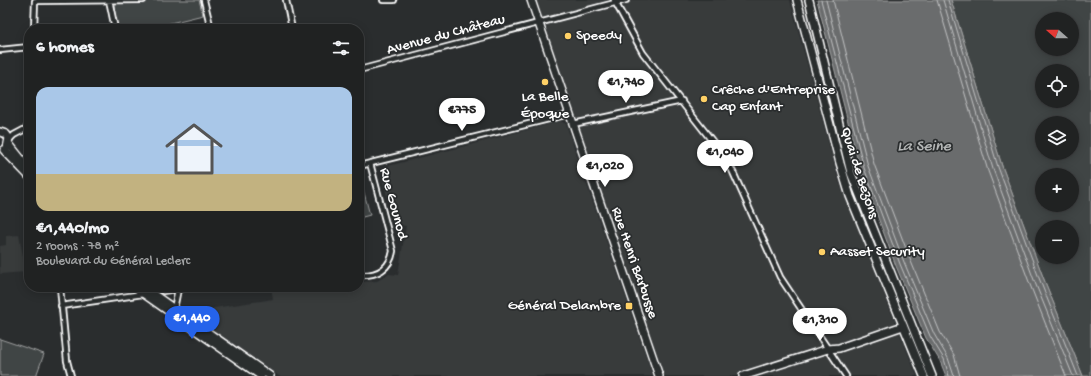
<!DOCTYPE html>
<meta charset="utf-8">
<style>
body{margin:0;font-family:"Gochi Hand",sans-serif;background:#282a2a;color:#f1f3f6;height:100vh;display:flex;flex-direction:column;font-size:15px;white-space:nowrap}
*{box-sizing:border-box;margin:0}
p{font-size:13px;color:#a2a4a5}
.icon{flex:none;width:22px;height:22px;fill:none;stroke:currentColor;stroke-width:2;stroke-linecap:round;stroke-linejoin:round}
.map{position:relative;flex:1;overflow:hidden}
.side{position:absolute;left:24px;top:24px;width:340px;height:268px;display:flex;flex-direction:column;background:#202222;border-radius:16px;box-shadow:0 2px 10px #0003,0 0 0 1px #3d3f40}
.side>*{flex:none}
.needle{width:26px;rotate:291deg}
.fabs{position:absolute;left:1035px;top:12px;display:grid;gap:8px}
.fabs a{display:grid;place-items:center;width:44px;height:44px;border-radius:50%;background:#202222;box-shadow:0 2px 10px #0003,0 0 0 1px #3d3f40;font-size:20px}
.price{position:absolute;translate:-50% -34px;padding:0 9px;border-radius:14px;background:#fff;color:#222;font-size:13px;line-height:26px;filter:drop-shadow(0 1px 2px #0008)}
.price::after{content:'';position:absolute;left:50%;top:24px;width:12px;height:9px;margin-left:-6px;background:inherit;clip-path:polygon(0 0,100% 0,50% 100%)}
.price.on{background:#2563eb;color:#fff}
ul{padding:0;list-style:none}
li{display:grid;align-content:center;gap:8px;height:212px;padding:0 12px}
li+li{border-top:1px solid #3d3f40}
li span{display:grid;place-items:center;height:124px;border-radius:12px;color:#555}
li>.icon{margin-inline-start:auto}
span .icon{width:72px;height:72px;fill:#fffc;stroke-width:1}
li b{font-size:17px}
h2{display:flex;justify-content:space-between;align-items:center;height:48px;padding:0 12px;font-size:17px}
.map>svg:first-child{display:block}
</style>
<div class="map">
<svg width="1091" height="376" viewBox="0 0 1091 376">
<rect width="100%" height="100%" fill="#2a2d2e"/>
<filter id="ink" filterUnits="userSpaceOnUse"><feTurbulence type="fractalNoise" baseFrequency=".025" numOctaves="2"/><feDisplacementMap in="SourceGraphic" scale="8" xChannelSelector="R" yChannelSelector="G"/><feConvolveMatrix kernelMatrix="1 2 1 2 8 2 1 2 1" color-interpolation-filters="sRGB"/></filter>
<g filter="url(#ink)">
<path fill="#373a3b" d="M536 0H790L839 181 917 376H664Z
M561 121 566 124 653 376H279L188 312 273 299 271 287H359V282L377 281 389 274 398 275 406 226 395 224 382 178 388 166Z
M19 235 26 272 0 274V246L6 245V236Z"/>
<path fill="#414445" stroke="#a0a2a2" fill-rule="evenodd" d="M144 0H199L203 15 146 29H116L114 3 144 2Z
M951 0H1091V376H1083L1043 277 1002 166ZM1042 19H1072V49H1042ZM1042 71H1072V101H1042ZM1042 123H1072V153H1042ZM1042 175H1072V205H1042ZM1042 227H1072V257H1042Z
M359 174 370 215 359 218Z
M0 339 44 354 36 376H0Z"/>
<path fill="#6a6c6d" stroke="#a6a7a7" d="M817 0H951L1002 166 1043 277 1083 376H946L940 361 926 338 896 266 860 169Z"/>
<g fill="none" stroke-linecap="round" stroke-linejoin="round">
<path stroke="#c3c4c5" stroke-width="1" d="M821 0 864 168 900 264 930 336 944 359 949 376
M826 0 868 166 904 262 934 334 948 358 954 376
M833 0 874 164 910 259 940 332 954 355 960 376
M937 0 988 171 1029 282 1066 376
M943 0 993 169 1034 280 1073 376
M948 0 998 167 1039 278 1078 376"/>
<defs>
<path id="street" d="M109 0 115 29
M204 0 211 29
M286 0 292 29
M383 0H394
M614 0 643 53 720 151 732 170 780 277 846 376
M34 29 35 1 143 0
M0 50 29 47
M359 70 626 0
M573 124 682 101
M9 140 14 135 29 127
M359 166 569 114
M359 275C377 276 390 269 393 251L370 163
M60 287 67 361 71 376
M163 291 190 287
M61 306 143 294
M174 309 178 289"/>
<path id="secondary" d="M531 0 659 376
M0 132 6 134 9 138 7 148
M9 144 29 169
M4 150 29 176
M134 287 261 376
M143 287 270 376
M743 376 828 349 839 348 903 326"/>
<path id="primary" d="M797 0 840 163 850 196 924 376
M809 0 851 173 932 376"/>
</defs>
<use href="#street" stroke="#fff" stroke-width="8"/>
<use href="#secondary" stroke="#fff" stroke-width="10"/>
<use href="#primary" stroke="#fff" stroke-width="10"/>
<use href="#street" stroke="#2a2d2e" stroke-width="4.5"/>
<use href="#secondary" stroke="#2a2d2e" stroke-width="7"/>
<use href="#primary" stroke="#2a2d2e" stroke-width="7"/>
</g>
</g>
<g fill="#ffd166" stroke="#2a2d2e" stroke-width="1.5">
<circle cx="568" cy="36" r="4"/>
<circle cx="545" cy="82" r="4"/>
<circle cx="704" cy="99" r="4"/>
<circle cx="822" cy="252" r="4"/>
<rect x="625" y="302" width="8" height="8" rx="2"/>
</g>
<g text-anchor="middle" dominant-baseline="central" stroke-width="3.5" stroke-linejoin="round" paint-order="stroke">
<g font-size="15" fill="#fff" stroke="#2a2d2e">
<text transform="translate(446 35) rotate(-15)">Avenue du Château</text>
<text transform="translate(859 173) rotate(72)">Quai de Bezons</text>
<text transform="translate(393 204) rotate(75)">Rue Gounod</text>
<text transform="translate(634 263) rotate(71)">Rue Henri Barbusse</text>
</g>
<g font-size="15" fill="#fff" stroke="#2a2d2e" text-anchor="start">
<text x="576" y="36">Speedy</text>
<text x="712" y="90">Crêche d'Entreprise<tspan x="712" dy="17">Cap Enfant</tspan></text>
<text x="545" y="97" text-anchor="middle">La Belle<tspan x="545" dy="17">Époque</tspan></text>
<text x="830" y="252">Aasset Security</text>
<text x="621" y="306" text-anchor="end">Général Delambre</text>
</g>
<g font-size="16" font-style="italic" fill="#b4b6b6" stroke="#2a2d2e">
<text x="924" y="147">La Seine</text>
</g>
</g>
</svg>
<div class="fabs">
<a><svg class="needle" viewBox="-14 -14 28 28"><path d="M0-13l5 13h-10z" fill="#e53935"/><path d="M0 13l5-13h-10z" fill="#a2a4a5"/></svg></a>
<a><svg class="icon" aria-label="locate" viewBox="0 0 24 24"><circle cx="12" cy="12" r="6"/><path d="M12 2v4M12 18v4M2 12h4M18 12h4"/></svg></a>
<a><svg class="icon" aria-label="layers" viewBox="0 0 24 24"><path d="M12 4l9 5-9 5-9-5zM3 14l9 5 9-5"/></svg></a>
<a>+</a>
<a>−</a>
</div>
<b class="price" style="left:626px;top:104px">€1,740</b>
<b class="price" style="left:462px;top:132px">€775</b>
<b class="price" style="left:725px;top:174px">€1,040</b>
<b class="price" style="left:605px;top:188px">€1,020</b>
<b class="price on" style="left:192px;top:340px">€1,440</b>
<b class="price" style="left:820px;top:342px">€1,310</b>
<section class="side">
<h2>6 homes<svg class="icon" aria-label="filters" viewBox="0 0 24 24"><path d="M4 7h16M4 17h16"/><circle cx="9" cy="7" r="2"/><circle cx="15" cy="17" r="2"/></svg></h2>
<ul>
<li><span style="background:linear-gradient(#a9c7e8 70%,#c2b280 0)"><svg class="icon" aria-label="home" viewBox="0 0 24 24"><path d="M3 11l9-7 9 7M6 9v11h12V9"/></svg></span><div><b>€1,440/mo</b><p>2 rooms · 78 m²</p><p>Boulevard du Général Leclerc</p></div></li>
</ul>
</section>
</div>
